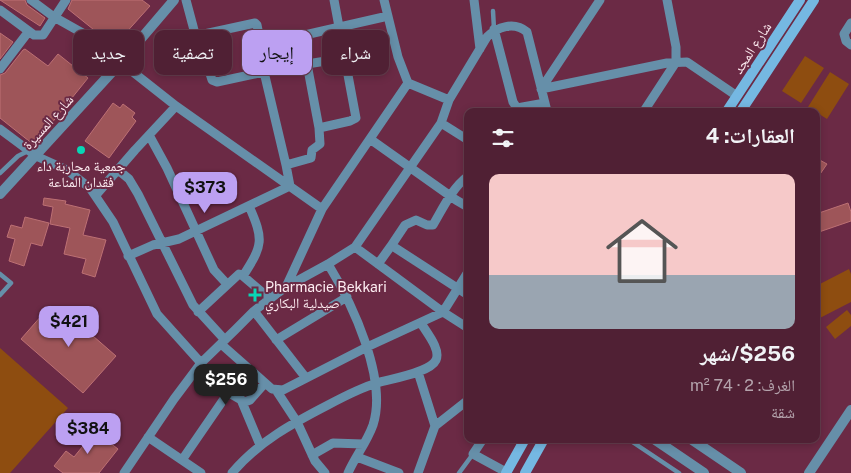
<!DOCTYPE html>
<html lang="ar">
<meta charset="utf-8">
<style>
body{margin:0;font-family:"Public Sans","Noto Naskh Arabic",sans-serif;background:#56283c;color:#f1f3f6;direction:rtl;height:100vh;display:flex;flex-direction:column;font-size:19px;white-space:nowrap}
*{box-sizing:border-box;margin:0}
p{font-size:16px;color:#b4a3ac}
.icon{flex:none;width:28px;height:28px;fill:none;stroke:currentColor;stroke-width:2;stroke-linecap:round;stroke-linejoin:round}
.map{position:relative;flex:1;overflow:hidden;direction:ltr}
.drawer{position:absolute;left:464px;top:108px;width:356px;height:335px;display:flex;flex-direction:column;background:#502034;border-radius:10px;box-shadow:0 2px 8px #0003,0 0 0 1px #673e4f;direction:rtl}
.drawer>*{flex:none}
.banner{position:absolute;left:15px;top:30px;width:374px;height:45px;direction:rtl;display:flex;gap:10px}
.price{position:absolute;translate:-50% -42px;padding:0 11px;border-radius:10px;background:#bca0f2;color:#111;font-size:16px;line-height:32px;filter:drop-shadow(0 1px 2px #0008)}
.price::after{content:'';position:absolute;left:50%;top:30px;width:15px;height:11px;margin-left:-8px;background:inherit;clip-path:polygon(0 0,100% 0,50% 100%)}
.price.selected{background:#222;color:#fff}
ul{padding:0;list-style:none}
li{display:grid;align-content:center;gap:10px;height:265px;padding:0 25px}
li+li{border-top:1px solid #673e4f}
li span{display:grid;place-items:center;height:155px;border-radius:10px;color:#555}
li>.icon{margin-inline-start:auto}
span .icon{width:90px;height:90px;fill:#fffc;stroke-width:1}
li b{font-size:21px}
h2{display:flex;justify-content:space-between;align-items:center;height:60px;padding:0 25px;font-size:21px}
.chip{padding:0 18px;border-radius:10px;background:#502034;box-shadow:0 2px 8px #0003,0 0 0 1px #673e4f;font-size:18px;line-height:45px}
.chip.selected{background:#bca0f2;color:#111}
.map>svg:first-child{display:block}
</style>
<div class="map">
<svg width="851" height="473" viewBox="0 0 851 473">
<rect width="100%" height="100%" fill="#6b2a45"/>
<path fill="#8e4d10" d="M805 56 824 68 801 103 782 91Z
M830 72 849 84 827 119 808 107Z
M849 269 851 274V302L816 320V286Z
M847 310 851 315V326L835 339 826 327Z
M0 348 68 408 10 473H0Z"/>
<path fill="#9e5559" stroke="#bd7074" d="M0 0H25L27 5 45 18 40 26Z
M72 0H142L150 6 114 46 68 9Z
M0 33 13 42 0 59Z
M25 49 48 66 58 54 88 78 34 145 0 118V75L5 73 23 50Z
M113 103 120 108 123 104 135 113 132 117 136 121 109 158 85 141Z
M816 158 827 164 816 180Z
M44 198 66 201 65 204 90 210 83 235 106 240 95 277 82 273 86 259 64 254 70 228 50 224 53 207 43 205Z
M848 203 851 212V221L816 233V214Z
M25 217 49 223 42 246 31 243 24 266 9 261 15 239 7 237 11 225 22 228Z
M50 306 58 313 62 309 116 356 83 393 21 339Z
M88 426 118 449 99 473H63L54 466 66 451 74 457 87 441 80 436Z"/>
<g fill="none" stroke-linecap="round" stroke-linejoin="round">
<path stroke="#668fa9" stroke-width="4.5" d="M493 11 494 29
M0 173 18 156 28 151
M0 274 11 283 0 295
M628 439 679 473
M459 473 473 454"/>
<path stroke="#668fa9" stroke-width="9" d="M31 0 54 17 86 35 176 106 322 209
M186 0 202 60 207 64 212 80 217 82 264 72 286 165
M384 0 398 57 408 83 449 100
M474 0 480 49
M0 10 34 35H43L45 32 66 0
M851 23 844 34 846 41 851 45
M494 29 513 102 517 108 545 103
M195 36 255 23 257 25 261 45
M307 64 264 72 261 45 388 16
M0 69 29 31
M541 89 667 63 687 62 737 96
M541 89 600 0
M644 111 676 62V47L667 0
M319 128 307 64 345 58
M0 129 36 156 67 170 90 188 113 222 157 314 201 363 203 378 245 402 250 400 265 383
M149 135 167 168 214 270 227 284
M370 139 456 200 468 207
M468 140 441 123 449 100 487 37C497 27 514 21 527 32L547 111
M117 169 129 179 138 194 193 305 225 340
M96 195 135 150 176 106
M182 201 228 181
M391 246 405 225 416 220 427 225H433C443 208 452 188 468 176
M355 247 443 312 468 328
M128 256 153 245 179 239 290 186 286 165 311 158 312 150 320 144 319 128 350 121 356 118 334 0
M328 264C352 303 388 379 373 425 367 442 355 457 348 473
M378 264 391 246 394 247 468 295
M243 276C263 245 264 240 249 206
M286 287 322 209 408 83
M254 311 306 378
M198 312 239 274 243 276 270 299
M276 340 347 297
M221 344 272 389 283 390 367 347 443 312 468 272
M418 372 435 426 418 473
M276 390 297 422 315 461 325 473
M242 402 260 445
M435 426 468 400
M148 437 201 473
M483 439 473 454 506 472
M312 455 333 443 363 444
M357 457 399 473
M182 460 228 393
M124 473 174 399 201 363 235 330 254 311 286 287 328 264 355 247 441 123
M232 473C258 442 293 423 328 405 343 397 360 388 377 383 390 379 430 373 436 360 441 349 426 332 421 323"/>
<path stroke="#668fa9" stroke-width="10" d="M0 194 122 61 174 0
M654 439 704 473
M691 439 741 473
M809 473 851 410"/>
<path stroke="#75b8e2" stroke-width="10" d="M727 111 800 0
M741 111 814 0
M506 473 525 439
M525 473 544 439"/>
</g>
<g fill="#09d5b5" stroke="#6b2a45" stroke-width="2">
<circle cx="81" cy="150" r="5"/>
<path d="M252.5 287.5h5v5h5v5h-5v5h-5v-5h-5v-5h5z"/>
</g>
<g text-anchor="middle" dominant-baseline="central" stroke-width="4" stroke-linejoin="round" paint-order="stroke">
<g font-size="14" fill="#fdecf1" stroke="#6b2a45">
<text transform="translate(752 48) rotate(-57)">شارع المجد</text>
<text transform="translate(48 122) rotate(-48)">شارع المسيرة</text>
</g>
<g font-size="14" fill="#fdecf1" stroke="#6b2a45">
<text x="81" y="166">جمعية محاربة داء<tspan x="81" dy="16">فقدان المناعة</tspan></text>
<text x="265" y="287" text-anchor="start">Pharmacie Bekkari<tspan x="265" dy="16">صيدلية البكاري</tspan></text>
</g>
</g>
</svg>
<b class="price" style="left:205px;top:214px">$373</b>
<b class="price" style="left:69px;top:348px">$421</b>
<b class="price selected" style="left:226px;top:406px">$256</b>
<b class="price" style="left:88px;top:455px">$384</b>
<div class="banner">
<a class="chip">شراء</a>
<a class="chip selected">إيجار</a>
<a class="chip">تصفية</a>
<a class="chip">جديد</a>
</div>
<section class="drawer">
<h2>العقارات: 4<svg class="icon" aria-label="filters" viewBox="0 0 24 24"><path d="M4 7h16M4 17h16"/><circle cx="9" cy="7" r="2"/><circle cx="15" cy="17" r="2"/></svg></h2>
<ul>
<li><span style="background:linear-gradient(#f6c9c9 65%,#9aa5b1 0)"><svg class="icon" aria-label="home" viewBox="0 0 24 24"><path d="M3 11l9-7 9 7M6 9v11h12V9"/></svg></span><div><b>$256/شهر</b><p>الغرف: 2 · 74 m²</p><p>شقة</p></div></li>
</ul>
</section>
</div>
